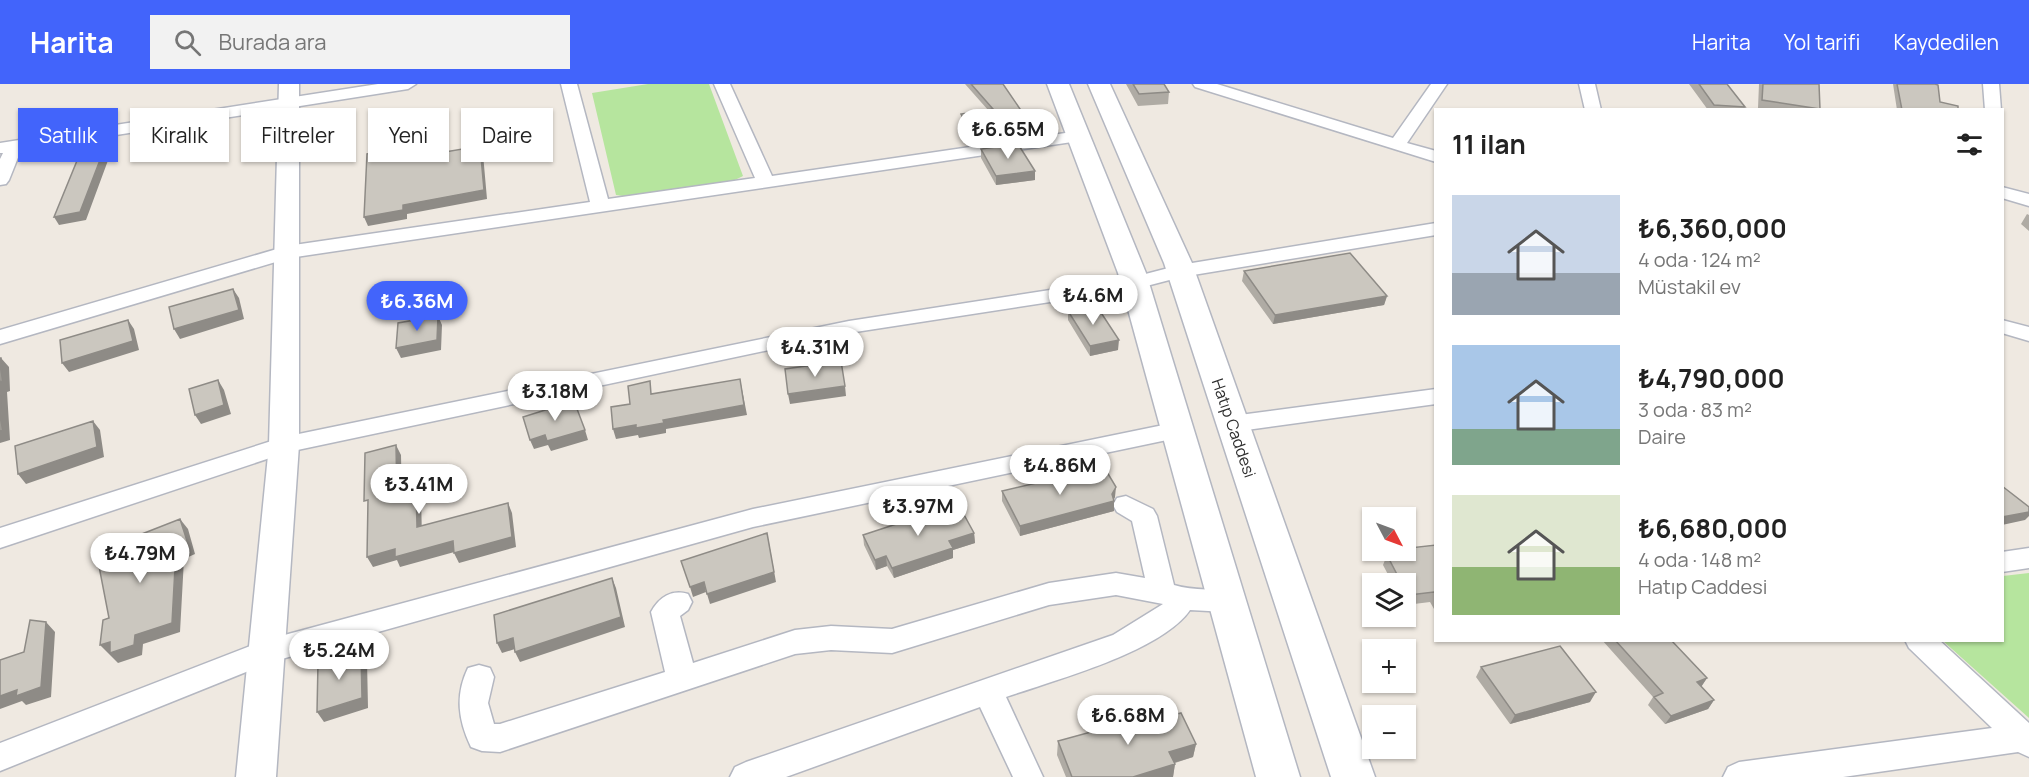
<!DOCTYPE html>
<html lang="tr">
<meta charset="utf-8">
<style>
body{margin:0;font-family:Manrope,sans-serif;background:#f2f2f2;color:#222;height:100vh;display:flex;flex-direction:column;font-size:22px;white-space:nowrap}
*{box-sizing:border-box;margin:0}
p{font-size:20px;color:#767676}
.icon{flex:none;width:33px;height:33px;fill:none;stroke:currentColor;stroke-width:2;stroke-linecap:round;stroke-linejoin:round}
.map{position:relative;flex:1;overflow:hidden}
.sheet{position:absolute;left:1434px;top:24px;width:570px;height:534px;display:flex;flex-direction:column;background:#fff;border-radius:0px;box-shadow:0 2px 4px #0004}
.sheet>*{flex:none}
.top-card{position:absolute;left:18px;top:24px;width:570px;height:54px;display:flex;gap:12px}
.needle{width:39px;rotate:131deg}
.fabs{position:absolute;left:1362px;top:423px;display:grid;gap:12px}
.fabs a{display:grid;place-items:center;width:54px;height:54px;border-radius:0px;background:#fff;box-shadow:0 2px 4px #0004;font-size:30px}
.price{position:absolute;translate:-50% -51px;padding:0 14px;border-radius:21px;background:#fff;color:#222;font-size:20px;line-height:39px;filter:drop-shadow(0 2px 3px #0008)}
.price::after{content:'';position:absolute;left:50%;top:36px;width:18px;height:14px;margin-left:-9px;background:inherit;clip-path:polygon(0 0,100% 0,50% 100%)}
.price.on{background:#4264fb;color:#fff}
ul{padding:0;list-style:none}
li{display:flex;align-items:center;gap:18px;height:150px;padding:0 18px}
li span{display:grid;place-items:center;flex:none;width:168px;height:120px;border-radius:0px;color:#555}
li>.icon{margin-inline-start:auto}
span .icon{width:72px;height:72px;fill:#fffc;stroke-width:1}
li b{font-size:26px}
h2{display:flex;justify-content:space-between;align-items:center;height:72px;padding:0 18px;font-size:26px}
.chip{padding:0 21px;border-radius:0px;background:#fff;box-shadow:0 2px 4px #0004;font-size:21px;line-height:54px}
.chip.on{background:#4264fb;color:#fff}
header{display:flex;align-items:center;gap:36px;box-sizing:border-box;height:84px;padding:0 30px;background:#4264fb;color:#fff}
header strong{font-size:28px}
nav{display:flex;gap:33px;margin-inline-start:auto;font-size:21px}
.search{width:420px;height:54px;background:#f2f2f2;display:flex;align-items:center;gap:15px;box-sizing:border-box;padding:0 21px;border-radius:0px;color:#767676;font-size:22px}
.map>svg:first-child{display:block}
</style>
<header>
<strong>Harita</strong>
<div class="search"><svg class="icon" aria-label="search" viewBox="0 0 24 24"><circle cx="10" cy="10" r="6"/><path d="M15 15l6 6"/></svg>Burada ara</div>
<nav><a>Harita</a><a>Yol tarifi</a><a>Kaydedilen</a></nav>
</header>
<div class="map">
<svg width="2029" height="693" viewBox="0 0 2029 693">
<rect width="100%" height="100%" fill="#efe9e1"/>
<path fill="#b6e59e" d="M648 0H709L743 92 729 99 630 113 616 111 592 9Z
M2029 489V634L1943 557 2002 556 2003 492Z"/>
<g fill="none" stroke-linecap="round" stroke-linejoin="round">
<defs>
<path id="minor" d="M378 0H416L408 5 21 66 9 96 6 100 0 101V75L3 69H0V59Z
M561 0H577L608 115 755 94 714 0H730L772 92 1079 47 1085 48 1087 52 1085 56 1079 57 289 174 0 260V246L287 162 590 118Z
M1193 0H1217L1393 54 1431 0H1447L1407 59 1436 67V78L1195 3Z
M1579 0H1595L1601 26H1585Z
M1983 0H1999L2001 26H1985Z
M2002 103 2029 110V122L2002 114Z
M1436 139V151L1181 193 1135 205 849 249 288 368 0 464V444L284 353 849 237 1134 193 1180 181Z
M2002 236 2029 243V257L2002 249Z
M1436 305V320L1232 348 1224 346 1220 340 1224 334 1232 332Z
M1178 338 1186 340 1190 346 1186 352 753 443 271 578 0 687V659L266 556 753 425Z
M1126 412 1153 425 1157 432 1174 501C1194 508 1217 503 1237 509L1241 517 1237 525 1227 528 1190 526C1161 568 1055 596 1006 613L1043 693H1013L980 623 786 693H730L735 683 746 678 1113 551 1163 520 1116 511 1049 521 892 569 831 566 795 570 500 668 482 667 471 663C458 636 455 611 468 584L479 581 490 584 494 593 488 619 494 640H500L665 588 651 528C659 513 672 505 688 510L692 518 688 526 680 532 693 579 795 546 831 542 892 545 1049 499 1116 489 1145 494 1132 437 1117 428 1113 421 1117 414Z
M2029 464V484L2002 488V468Z
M1905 556H1939L2029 639V673L2018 668 1843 693H1723L1728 683 1739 678 1992 644 1909 564Z"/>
<path id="tertiary" d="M279 0H299V361L276 693H236L269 361Z"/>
<path id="secondary" d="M1047 0H1069L1146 189 1300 693H1256L1118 189Z
M1088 0H1110L1192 179 1375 693H1331L1164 179Z"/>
</defs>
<use href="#minor" stroke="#b4b7c1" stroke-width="3"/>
<use href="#tertiary" stroke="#b4b7c1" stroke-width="3"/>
<use href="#secondary" stroke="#b4b7c1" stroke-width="3"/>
<use href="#minor" fill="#fff" fill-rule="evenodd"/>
<use href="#tertiary" fill="#fff" fill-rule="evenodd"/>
<use href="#secondary" fill="#fff" fill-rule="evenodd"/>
</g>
<path fill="#afaba4" d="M965 0H1003L1033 44V51L1012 55 1010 53V55L974 60 962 38 961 30 988 26Z
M1126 0H1164L1169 8 1168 20 1138 22Z
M1689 0H1727L1745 23 1744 26H1708Z
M1759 0H1819L1820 25 1765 26 1758 24Z
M1893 0H1935L1940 18 1958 26H1897Z
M981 65 1035 96 996 101 981 74Z
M2027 130 2029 131V147L2021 140Z
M1244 187 1387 212 1384 221 1273 240 1242 197Z
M1068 227 1118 266 1090 272 1068 236Z
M1002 407 1115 413 1114 415V427L1020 452 1002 417Z
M950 433 974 449 975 459 953 466V474L894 494 887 482 876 486 864 461 863 451Z
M1436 461V525H1434L1430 518 1406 521V500H1393L1383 481 1387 471 1408 469 1409 464Z
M1602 556H1671L1707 594 1701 603 1714 616 1708 625 1665 640 1648 621 1653 613Z
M1481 583 1590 618 1510 640 1476 593Z
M1128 629 1163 634 1196 660 1193 673 1175 679 1173 693H1066L1057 671 1058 657 1127 638Z"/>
<path fill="#8e8b86" d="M1033 44V51L1012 55V47Z
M1010 48V55L974 60V53Z
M480 62 483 70 487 115 407 130V135L368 142 364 133 403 121Z
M105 63 110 71 86 136 59 141 54 133Z
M403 64 407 73V84L403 75Z
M1035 87V96L996 101V92Z
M233 205 239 214 244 235 180 255 174 245Z
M1387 212 1384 221 1273 240 1275 231Z
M438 232 442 241 441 266 401 274 396 264Z
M128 236 134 245 139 266 69 288 62 279Z
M1119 256 1118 266 1090 272V262Z
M1 274 9 283 10 307 7 308 10 356 0 359V298Z
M740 295 747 331 666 345V349L639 354 638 351 616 355 613 345 663 336Z
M218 296 224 306 231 330 201 340 195 331Z
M845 302 846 312 790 320 788 310Z
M93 337 100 346 104 373 26 400 18 390Z
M585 346 588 356 551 367 548 361 534 365 530 356 545 351Z
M396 361 401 371 402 425 397 415Z
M416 403 421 413 422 453 417 443Z
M1116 403 1115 413 1113 417H1114V427L1020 452V442L1112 410Z
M508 419 512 429 516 463 459 479 454 469Z
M2029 428V432L2025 436 2002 441V433Z
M180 435 188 445 195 470 184 475 180 548 143 560 142 571 118 579 100 561 135 551 176 465Z
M974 449 975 459 953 466V474L894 494 892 484 949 457Z
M453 457 458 467 400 483 397 476 373 483 367 473 395 465Z
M769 459 776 498 710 520 707 510Z
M886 472 887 482 876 486 875 476Z
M612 494 616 504 625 543 520 578 515 568Z
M704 498 706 508 693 513 690 503Z
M46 538 55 548 51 613 26 621 22 617 0 625V612Z
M513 554 518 564 502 569 497 559Z
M361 566 367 576 368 624 324 638 317 628Z
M1707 594 1701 603 1697 598Z
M1596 608 1590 618 1510 640 1515 631Z
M1714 616 1708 625 1665 640 1671 632Z
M1196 660 1193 673 1167 681 1169 668Z
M1175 680 1173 693H1133Z"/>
<path fill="#cbc7bf" stroke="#8e8b86" stroke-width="1.5" d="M971 0H1003L1033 44 1012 47 1006 40 1010 48 974 53 961 30 993 25Z
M1133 0H1164L1169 8 1139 10Z
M1699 0H1727L1745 23 1714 21Z
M1763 0H1819L1820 25 1762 16Z
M1897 0H1935L1938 1 1940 18 1958 22V26H1902Z
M1018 60 1035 87 996 92 981 65Z
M480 62 484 106 403 121V126L364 133 367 70 403 64V75Z
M105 63 80 128 54 133 81 67Z
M1350 169 1387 212 1275 231 1244 187Z
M233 205 239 226 174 245 169 223Z
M1096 221 1119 256 1090 262 1068 227Z
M438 232 437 256 396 264 398 239Z
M128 236 133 257 62 279 60 256Z
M0 274H1L2 297 0 298Z
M841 277 845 302 788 310 785 285Z
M740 295 744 321 663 336 664 339 636 344V341L613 345 611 323 630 320 628 302 650 297 651 310Z
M218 296 224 321 195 331 189 305Z
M0 307 2 346 0 347Z
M574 317 585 346 547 357 545 351 530 356 523 333Z
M93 337 97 363 18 390 15 362Z
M396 361 397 415V403H416L417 443 508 419 512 453 454 469 453 457 395 473V465L367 473 368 416 364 417 365 369Z
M1104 383 1116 403 1112 410 1114 417 1020 442 1002 407Z
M2002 402 2029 423V428L2002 433Z
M945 424 950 433 963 429 974 449 949 457 953 464 892 484 886 472 875 476 863 451Z
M180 435 188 460 176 465 172 539 135 551 134 561 110 569V558L100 561 103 536 109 534 97 472 130 458 129 455Z
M767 449 774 488 707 510 704 498 690 503 681 477Z
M1436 461V510L1434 508 1409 511 1406 506V500H1402L1387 471 1412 468 1409 464Z
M612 494 621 533 515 568 513 554 497 559 494 531Z
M30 536 46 538 41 603 16 612 17 606 0 612V576L24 568Z
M1615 556H1671L1707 594 1697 598 1714 616 1671 632 1654 613 1663 609Z
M1560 562 1596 608 1515 631 1481 583Z
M361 566 362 614 317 628 318 579Z
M1157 621 1163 634 1181 629 1196 660 1169 668 1175 680 1133 693H1072L1058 657 1131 637 1128 629Z"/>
<g text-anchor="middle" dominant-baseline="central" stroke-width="5" stroke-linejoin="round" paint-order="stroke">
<g font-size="16" fill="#2e2e2e" stroke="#fff">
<text transform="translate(1234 344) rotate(71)">Hatıp Caddesi</text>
</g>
</g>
</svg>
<div class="fabs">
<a><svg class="needle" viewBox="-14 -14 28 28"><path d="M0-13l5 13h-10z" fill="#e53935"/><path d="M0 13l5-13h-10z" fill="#767676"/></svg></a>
<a><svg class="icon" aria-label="layers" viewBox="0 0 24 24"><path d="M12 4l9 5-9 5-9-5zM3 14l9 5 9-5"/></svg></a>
<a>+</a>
<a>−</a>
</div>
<b class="price" style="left:1008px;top:76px">₺6.65M</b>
<b class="price" style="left:1093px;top:242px">₺4.6M</b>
<b class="price on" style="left:417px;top:248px">₺6.36M</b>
<b class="price" style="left:815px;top:294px">₺4.31M</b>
<b class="price" style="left:555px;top:338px">₺3.18M</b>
<b class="price" style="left:1060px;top:412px">₺4.86M</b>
<b class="price" style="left:419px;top:431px">₺3.41M</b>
<b class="price" style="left:918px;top:453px">₺3.97M</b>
<b class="price" style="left:140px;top:500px">₺4.79M</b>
<b class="price" style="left:339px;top:597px">₺5.24M</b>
<b class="price" style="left:1128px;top:662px">₺6.68M</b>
<div class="top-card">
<a class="chip on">Satılık</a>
<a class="chip">Kiralık</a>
<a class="chip">Filtreler</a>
<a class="chip">Yeni</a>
<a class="chip">Daire</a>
</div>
<section class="sheet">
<h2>11 ilan<svg class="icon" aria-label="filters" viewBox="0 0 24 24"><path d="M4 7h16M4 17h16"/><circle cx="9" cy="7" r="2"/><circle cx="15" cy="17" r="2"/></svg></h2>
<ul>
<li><span style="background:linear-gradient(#c9d6e8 65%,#9aa5b1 0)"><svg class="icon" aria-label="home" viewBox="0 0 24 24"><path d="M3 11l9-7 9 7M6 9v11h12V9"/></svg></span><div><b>₺6,360,000</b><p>4 oda · 124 m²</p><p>Müstakil ev</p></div></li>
<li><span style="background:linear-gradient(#a9c7e8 70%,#7fa58c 0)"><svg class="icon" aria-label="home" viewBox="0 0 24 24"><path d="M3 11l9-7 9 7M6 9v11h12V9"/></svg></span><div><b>₺4,790,000</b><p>3 oda · 83 m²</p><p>Daire</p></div></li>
<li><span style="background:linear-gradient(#dfe7d0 60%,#8fb573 0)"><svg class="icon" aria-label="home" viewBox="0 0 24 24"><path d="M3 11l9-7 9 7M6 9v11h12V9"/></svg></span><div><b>₺6,680,000</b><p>4 oda · 148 m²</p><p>Hatıp Caddesi</p></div></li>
</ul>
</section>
</div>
